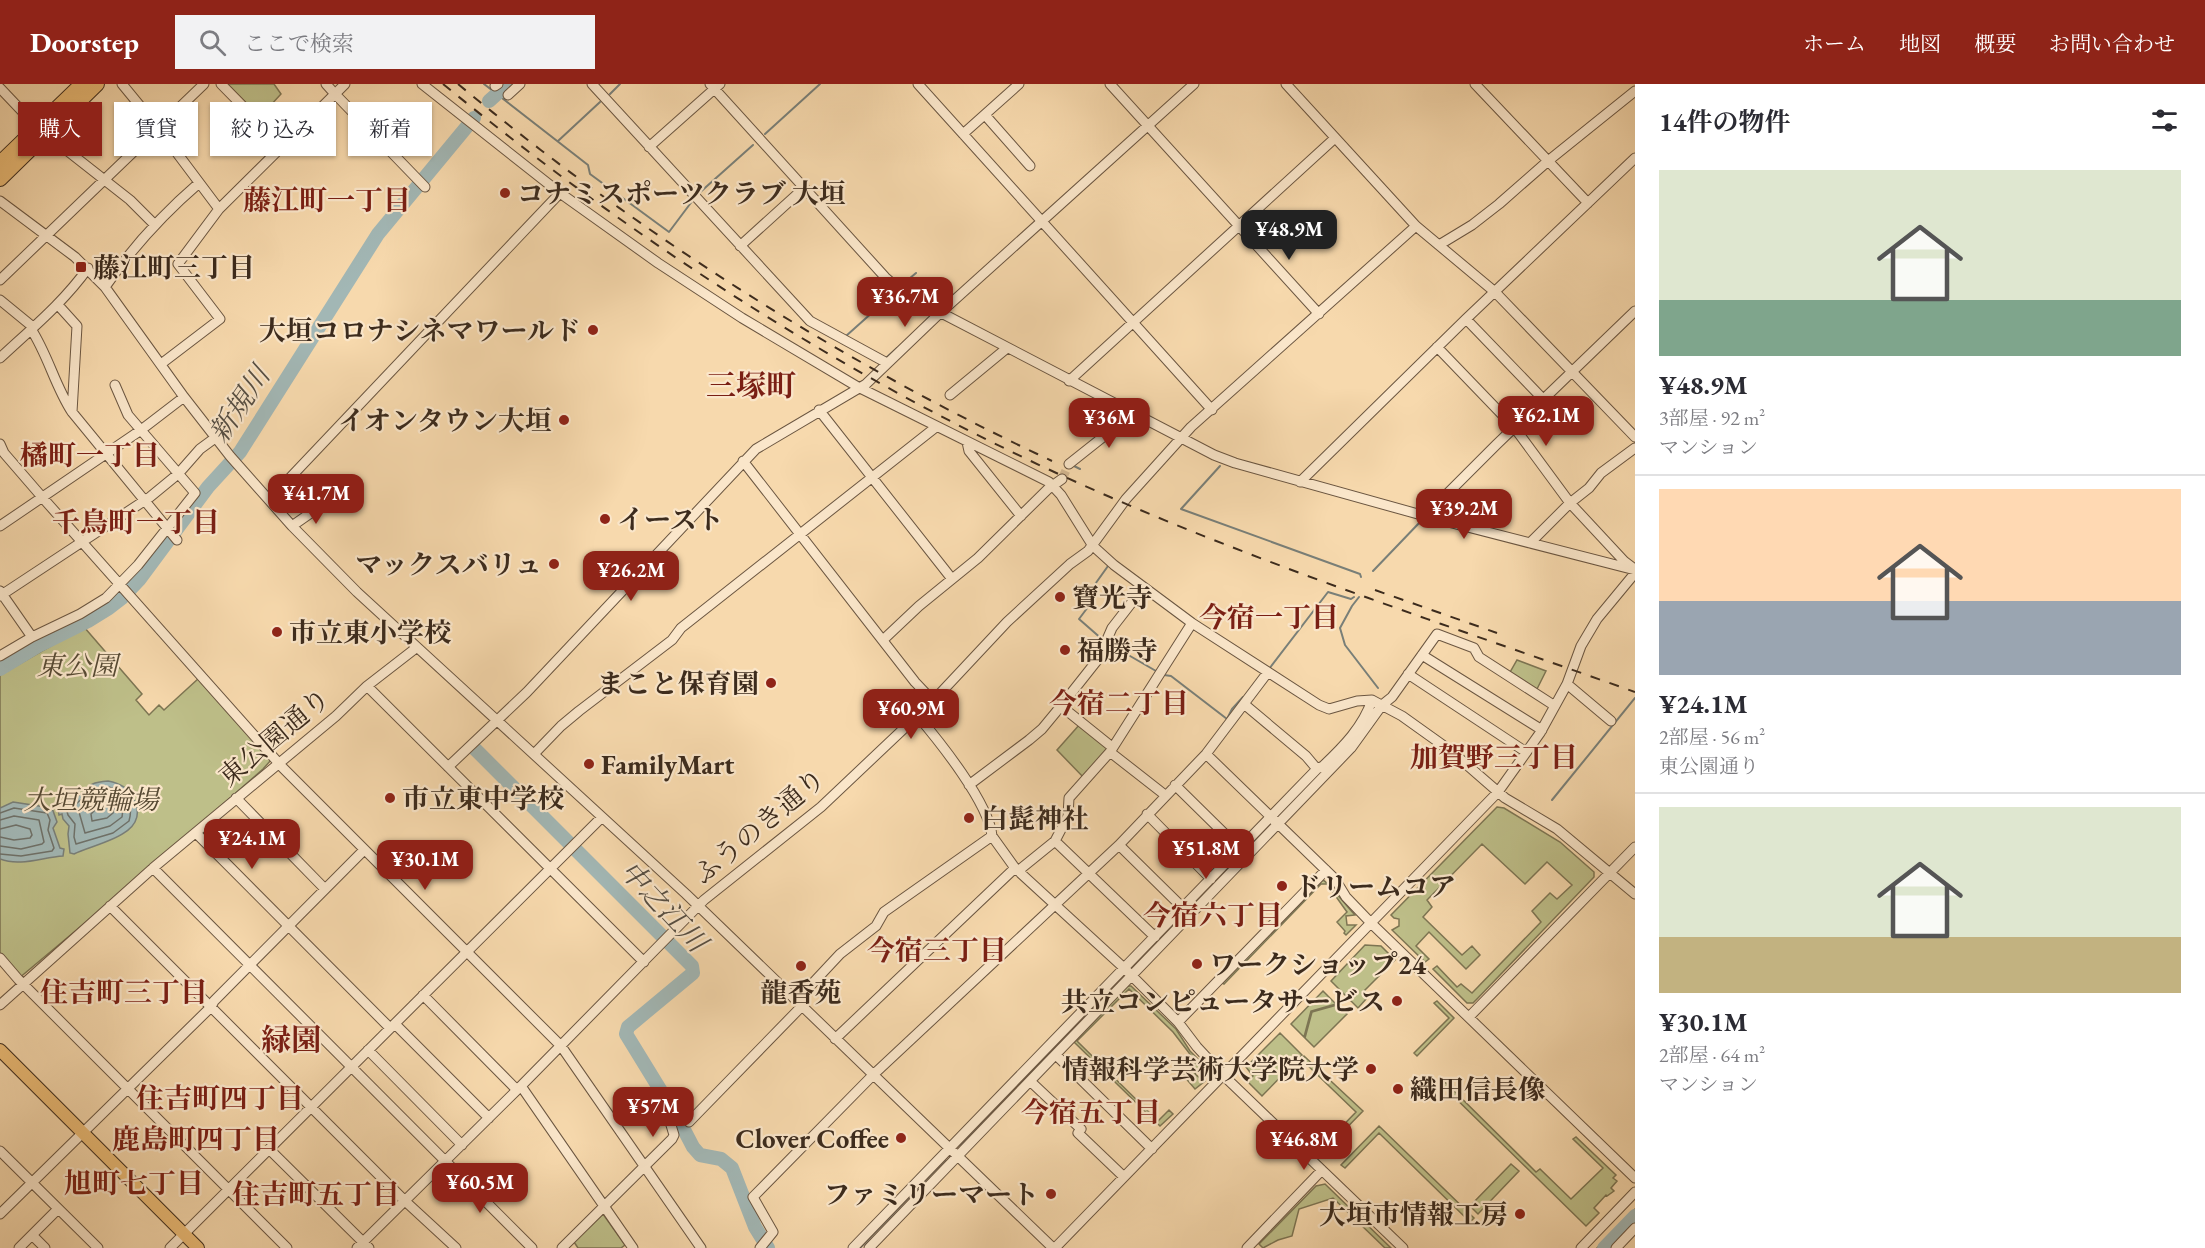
<!DOCTYPE html>
<html lang="ja">
<meta charset="utf-8">
<style>
body{margin:0;font-family:"EB Garamond","Noto Serif JP",serif;background:#f2f2f3;color:#2b2b33;height:100vh;display:flex;flex-direction:column;font-size:22px;white-space:nowrap}
*{box-sizing:border-box;margin:0}
p{font-size:20px;color:#7c7c81}
.icon{flex:none;width:33px;height:33px;fill:none;stroke:currentColor;stroke-width:2;stroke-linecap:round;stroke-linejoin:round}
.map{position:relative;flex:1;overflow:hidden}
.details{display:flex;flex-direction:column;background:#fff;width:570px}
.details>*{flex:none}
.top-card{position:absolute;left:18px;top:18px;width:570px;height:54px;display:flex;gap:12px}
.price{position:absolute;translate:-50% -51px;padding:0 14px;border-radius:12px;background:#8f2418;color:#fff;font-size:20px;line-height:39px;filter:drop-shadow(0 2px 3px #0008)}
.price::after{content:'';position:absolute;left:50%;top:36px;width:18px;height:14px;margin-left:-9px;background:inherit;clip-path:polygon(0 0,100% 0,50% 100%)}
.price.current{background:#222;color:#fff}
ul{padding:0;list-style:none}
li{display:grid;align-content:center;gap:12px;height:318px;padding:0 24px}
li+li{border-top:2px solid #e1e1e2}
li span{display:grid;place-items:center;height:186px;border-radius:0px;color:#555}
li>.icon{margin-inline-start:auto}
span .icon{width:108px;height:108px;fill:#fffc;stroke-width:1}
li b{font-size:26px}
h2{display:flex;justify-content:space-between;align-items:center;height:72px;padding:0 24px;font-size:26px}
.tag{padding:0 21px;border-radius:0px;background:#fff;box-shadow:0 2px 4px #0004;font-size:21px;line-height:54px}
.tag.current{background:#8f2418;color:#fff}
header{display:flex;align-items:center;gap:36px;box-sizing:border-box;height:84px;padding:0 30px;background:#8f2418;color:#fff}
header strong{font-size:28px}
nav{display:flex;gap:33px;margin-inline-start:auto;font-size:21px}
.search{width:420px;height:54px;background:#f2f2f3;display:flex;align-items:center;gap:15px;box-sizing:border-box;padding:0 21px;border-radius:0px;color:#7c7c81;font-size:22px}
main{display:flex;flex:1;min-height:0}
.map>svg:first-child{display:block}
</style>
<header>
<strong>Doorstep</strong>
<div class="search"><svg class="icon" aria-label="search" viewBox="0 0 24 24"><circle cx="10" cy="10" r="6"/><path d="M15 15l6 6"/></svg>ここで検索</div>
<nav><a>ホーム</a><a>地図</a><a>概要</a><a>お問い合わせ</a></nav>
</header>
<main>
<div class="map">
<svg width="1635" height="1164" viewBox="0 0 1635 1164">
<rect width="100%" height="100%" fill="#f7d9ad"/>
<filter id="stains"><feTurbulence type="fractalNoise" baseFrequency=".00333" numOctaves="4"/><feColorMatrix values="0 0 0 0 .2 0 0 0 0 .09 0 0 0 0 .02 0 0 0 .5 -.17"/></filter>
<radialGradient id="worn" r=".72"><stop offset=".6" stop-color="#630" stop-opacity="0"/><stop offset="1" stop-color="#630" stop-opacity=".3"/></radialGradient>
<path fill="#bebf89" stroke="#7d7553" stroke-width="1.5" d="M225 0H274L281 10 259 34Z
M84 543 142 610 136 616 149 631 159 621 164 626 199 594 271 676 263 685 141 792 18 895 0 874V591Z
M1517 576 1546 587 1536 607 1509 590Z
M1080 640 1109 664 1084 694 1057 666Z
M1497 723 1504 724 1560 758 1594 788V793L1477 915 1473 919H1467L1433 885 1437 882 1457 903 1461 900 1472 909 1541 838 1532 827 1550 809 1557 815 1572 801 1547 778 1525 800 1482 760 1427 816 1432 823 1423 833 1462 871 1472 862 1480 871 1466 885 1429 848 1416 862 1429 875 1425 878 1392 846 1399 842V835L1394 834 1391 831Z
M1323 796C1329 799 1347 823 1355 831L1346 832 1347 841H1356L1346 851 1344 849 1345 847 1337 838 1347 828 1327 800H1321L1224 900 1222 899Z
M1365 861 1381 862 1395 876 1362 909 1367 914 1358 924 1331 897Z
M1127 902H1131L1176 945 1190 967 1204 981 1195 990 1200 994 1202 993 1205 997 1195 1005 1183 991 1196 978 1173 948 1129 905 1077 957 1158 1037 1169 1026 1173 1030 1160 1042 1074 958Z
M1323 907 1336 920 1311 927 1304 953 1291 940Z
M1437 917 1454 934 1417 972 1414 969 1449 934 1434 919Z
M1337 921 1347 930 1314 963 1305 954 1312 928Z
M1280 949 1302 971 1262 1012 1248 998 1253 992 1246 983Z
M1304 972 1363 1027 1326 1065 1323 1062 1356 1028 1301 975Z
M1445 998 1536 1088 1540 1085 1571 1115 1603 1084 1573 1055 1576 1053 1616 1091 1613 1094 1617 1097 1611 1104 1614 1107 1607 1112 1606 1111 1594 1124 1599 1129 1586 1142 1442 1001Z
M1379 1042 1474 1134 1470 1138 1379 1049 1345 1084 1341 1081Z
M1511 1080 1519 1087 1478 1130 1470 1122Z
M1325 1100 1391 1164H1385L1333 1114 1299 1125 1292 1152 1278 1156 1263 1164 1259 1160 1316 1102Z
M1635 1125V1140L1612 1164H1597Z
M603 1130 625 1161 621 1164H578L574 1158Z"/>
<path fill="#a2b7b5" stroke="#797f78" stroke-width="1.5" d="M108 697C120 699 129 704 134 715 152 752 95 759 74 770L70 769 68 750 69 742 63 735 62 730 59 731 58 725 60 724V721C65 716 68 717 73 715 91 706 82 699 108 697Z
M13 718 52 724 57 738 53 744 60 764 64 765 63 772C43 773 20 783 0 775V724Z"/>
<g fill="none" stroke-linecap="round" stroke-linejoin="round">
<path stroke="#6f7169" stroke-width="1.5" d="M108 703C126 706 134 719 129 737L113 749 76 760 74 753 75 740 68 731 66 724 77 719 94 705Z
M108 711 120 717 123 725 122 733 110 742 85 749 79 728 96 712Z
M109 720 114 724 113 729 107 734 92 737 91 730 100 721Z
M0 729 14 724 47 729 50 736 48 746 54 764 52 767 21 772 0 770
M0 736 14 732 39 736 44 758 42 760 21 765 0 762
M0 745 16 741 30 745 32 751 30 754 14 756 0 753"/>
<path stroke="#797f78" stroke-width="2" d="M484 0 588 81 590 90 669 148 693 116
M610 10 620 0
M765 50 820 0
M558 57 600 18
M697 111 753 61
M903 200 916 189
M846 252 893 210
M886 274 897 264
M1072 381 1080 385
M1220 382 1181 425 1360 490 1361 493
M1373 487 1421 437
M1359 513 1352 522 1340 544 1345 561 1378 604
M1103 556 1079 535 1094 515 1088 510 1108 482
M1111 561 1156 587
M1269 585 1328 508 1351 515 1354 513
M1164 591 1171 592 1227 635 1232 625 1243 613
M1552 716 1635 614
M1218 795 1252 761
M1131 885 1212 801
M1048 970 1122 895
M960 1061 1042 977
M860 1164 945 1076"/>
<path stroke="#a2b7b5" stroke-width="14" d="M489 17 508 0
M0 585 38 562 88 537 109 524 122 514 139 496 208 403 240 368 378 150 474 34
M474 664 692 882 693 889 628 943 626 950 680 1038 693 1063 700 1071 721 1075 732 1084 755 1143 768 1164
M1604 1164 1635 1132"/>
<path stroke="#d2b690" stroke-width="9" stroke-dasharray="9 4.5" stroke-linecap="butt" d="M1062 395 1069 380"/>
<defs>
<path id="minor" d="M122 0 159 45 219 125
M221 0 281 61
M326 0 335 10 345 0
M422 0 560 109 658 179 742 234 858 303 1049 398 1061 411 1093 462 1114 481 1192 539 1319 621 1329 625 1357 617 1372 616 1402 632 1451 667 1505 714 1557 745 1635 810
M592 0 810 237 887 279
M710 0 885 193 903 209 1214 371 1235 379 1425 432 1635 486
M918 0 1212 326
M1110 0 1319 230
M1286 0 1416 142 1495 208 1635 353
M1475 0 1588 119
M495 2 498 0
M0 4 37 43
M508 11 520 0
M985 31 1030 82
M46 50 130 116 155 141
M963 50 1019 0
M649 63 720 0
M0 117 75 173 105 203 184 313 230 372 292 442 357 508 686 810 1053 1164
M1439 161 1472 141 1499 120 1548 77 1635 7
M740 162 804 104
M0 196 204 0
M105 203C132 164 163 130 199 99
M0 216 33 243
M58 221 77 242 72 328
M1466 235 1543 315
M31 245C48 271 55 302 72 328L177 456
M1437 263 1514 343 1570 419 1624 477 1633 484
M0 274C31 245 63 219 88 184
M161 280 220 235 178 180 219 125 335 10 425 103
M1069 297 1335 54
M950 311 1007 264
M819 326 952 495
M967 358 969 367 1021 432
M0 360 4 369 42 413 283 684 561 962 701 1164
M743 377 915 598 933 617
M1069 380 1132 330
M1300 398 1466 235 1635 74
M269 416 560 109
M1425 432 1496 361 1635 227
M0 442 141 346 184 313
M292 442 325 419
M1530 459 1570 419 1589 404 1601 389 1635 364
M0 507 32 553
M0 512 150 413 178 390 200 365 215 354
M883 556 919 522 978 474 1048 405 1062 395
M1422 571 1542 646
M0 572 32 553 80 530 106 514 138 481 195 409 128 331 115 301
M1408 590 1526 668
M1567 600 1611 637
M367 602 644 878
M1372 616C1363 643 1343 663 1323 682L1317 685 1124 884 1178 938 1197 963 1224 992 1403 1164
M1244 620 1306 672 1317 685
M917 631C939 657 989 719 992 752
M1112 663 1061 622 1099 574 1112 544 1143 504
M1110 668 1165 711
M534 670 561 642 579 627 672 556 681 544 936 343
M1206 670 1335 795 1346 813 1372 840 1635 1094
M448 683 527 608 756 365 866 300 940 229 1194 0
M969 701 1029 656 1042 645 1061 622
M1175 701 1240 765
M236 714 325 805
M1147 730 1211 795
M196 749 390 944
M1055 757 1155 853
M1119 761 1183 824
M153 784 532 1164
M1018 787 1055 757 1068 732 1069 714 1110 668 1192 539
M110 822 405 1117 456 1164
M0 874 18 895 287 1164
M423 911 517 1006
M797 916 840 870 876 842 884 828 992 752 1015 784 1124 884 853 1164
M0 921 153 784 336 632 367 602 416 564
M1469 933 1635 763
M1178 938 1326 786
M395 940 489 1034
M835 955 1015 784
M368 966 462 1061
M1056 971 1152 1065
M1030 997 1081 1045 1078 1049 1124 1093
M521 1002 633 1164
M689 1038 802 922
M269 1065 369 1164
M0 1067 98 1164
M0 1130 211 923 214 917 364 766
M32 1151 45 1164
M19 1164 58 1125
M170 1164 602 733
M357 1164 521 1002 704 816 821 723 933 617 1007 538 1070 480 1088 467 1126 415 1191 343 1416 142
M562 1164 672 1055 674 1051 667 1028
M760 1164 773 1148 753 1113 873 991 1119 761 1206 670 1268 588
M869 1164 1351 664 1382 621 1392 613 1437 550 1474 564 1479 573 1555 622
M1055 1164 1498 708 1540 649 1567 600 1581 562 1597 535 1635 489
M1247 1164 1322 1086
M1581 1164 1635 1108
M1616 1164 1635 1144"/>
<path id="major" d="M0 966 198 1164"/>
<path id="highway" d="M0 79 82 0
M0 95 97 0"/>
</defs>
<use href="#minor" stroke="#6b5641" stroke-width="11"/>
<use href="#major" stroke="#3c2b1d" stroke-width="14"/>
<use href="#highway" stroke="#3c2b1d" stroke-width="16"/>
<use href="#minor" stroke="#fae6ca" stroke-width="9"/>
<use href="#major" stroke="#ecbc76" stroke-width="12"/>
<use href="#highway" stroke="#ecbc76" stroke-width="14"/>
<path stroke="#3c2b1d" stroke-width="2" stroke-dasharray="10 10" stroke-linecap="butt" d="M443 0C618 143 806 268 1010 367 1211 465 1425 533 1635 608
M458 0C639 150 839 277 1052 377
M1375 506 1497 549"/>
</g>
<g fill="#8f2418" stroke="#fae6ca" stroke-width="2">
<circle cx="505" cy="109" r="6"/>
<rect x="75" y="177" width="12" height="12" rx="3"/>
<circle cx="593" cy="246" r="6"/>
<circle cx="564" cy="336" r="6"/>
<circle cx="605" cy="435" r="6"/>
<circle cx="554" cy="480" r="6"/>
<circle cx="1060" cy="513" r="6"/>
<circle cx="277" cy="548" r="6"/>
<circle cx="1065" cy="566" r="6"/>
<circle cx="771" cy="599" r="6"/>
<circle cx="589" cy="680" r="6"/>
<circle cx="390" cy="714" r="6"/>
<circle cx="969" cy="734" r="6"/>
<circle cx="1282" cy="802" r="6"/>
<circle cx="1197" cy="880" r="6"/>
<circle cx="801" cy="882" r="6"/>
<circle cx="1397" cy="917" r="6"/>
<circle cx="1371" cy="985" r="6"/>
<circle cx="1398" cy="1005" r="6"/>
<circle cx="901" cy="1054" r="6"/>
<circle cx="1051" cy="1110" r="6"/>
<circle cx="1520" cy="1130" r="6"/>
</g>
<g text-anchor="middle" dominant-baseline="central" stroke-width="4.5" stroke-linejoin="round" paint-order="stroke">
<g font-size="27" font-weight="bold" fill="#3c2b1d" stroke="#fae6ca" text-anchor="start">
<text x="517" y="109">コナミスポーツクラブ 大垣</text>
<text x="93" y="183">藤江町三丁目</text>
<text x="581" y="246" text-anchor="end">大垣コロナシネマワールド</text>
<text x="552" y="336" text-anchor="end">イオンタウン大垣</text>
<text x="617" y="435">イースト</text>
<text x="542" y="480" text-anchor="end">マックスバリュ</text>
<text x="1072" y="513">寶光寺</text>
<text x="289" y="548">市立東小学校</text>
<text x="1077" y="566">福勝寺</text>
<text x="759" y="599" text-anchor="end">まこと保育園</text>
<text x="601" y="680">FamilyMart</text>
<text x="402" y="714">市立東中学校</text>
<text x="981" y="734">白髭神社</text>
<text x="1294" y="802">ドリームコア</text>
<text x="1209" y="880">ワークショップ24</text>
<text x="801" y="908" text-anchor="middle">龍香苑</text>
<text x="1385" y="917" text-anchor="end">共立コンピュータサービス</text>
<text x="1359" y="985" text-anchor="end">情報科学芸術大学院大学</text>
<text x="1410" y="1005">織田信長像</text>
<text x="889" y="1054" text-anchor="end">Clover Coffee</text>
<text x="1039" y="1110" text-anchor="end">ファミリーマート</text>
<text x="1508" y="1130" text-anchor="end">大垣市情報工房</text>
</g>
<g font-size="27" font-style="italic" fill="#564933" stroke="#fae6ca">
<text x="77" y="581">東公園</text>
<text x="91" y="715">大垣競輪場</text>
</g>
<g font-size="27" fill="#3c2b1d" stroke="#fae6ca">
<text transform="translate(274 653) rotate(-40)">東公園通り</text>
<text transform="translate(759 742) rotate(-40)">ふうのき通り</text>
</g>
<g font-size="28" font-weight="bold" fill="#7a1f14" stroke="#fae6ca">
<text x="327" y="116">藤江町一丁目</text>
<text x="90" y="371">橘町一丁目</text>
<text x="136" y="438">千鳥町一丁目</text>
<text x="1269" y="533">今宿一丁目</text>
<text x="1119" y="619">今宿二丁目</text>
<text x="1494" y="673">加賀野三丁目</text>
<text x="1213" y="831">今宿六丁目</text>
<text x="937" y="866">今宿三丁目</text>
<text x="124" y="908">住吉町三丁目</text>
<text x="220" y="1014">住吉町四丁目</text>
<text x="1091" y="1028">今宿五丁目</text>
<text x="196" y="1055">鹿島町四丁目</text>
<text x="134" y="1099">旭町七丁目</text>
<text x="316" y="1110">住吉町五丁目</text>
</g>
<g font-size="28" font-style="italic" fill="#564e43" stroke="#fae6ca">
<text transform="translate(239 320) rotate(-56)">新規川</text>
<text transform="translate(664 822) rotate(47)">中之江川</text>
</g>
<g font-size="30" font-weight="bold" fill="#7a1f14" stroke="#fae6ca">
<text x="751" y="301">三塚町</text>
<text x="291" y="955">緑園</text>
</g>
</g>
<rect width="100%" height="100%" filter="url(#stains)"/>
<rect width="100%" height="100%" fill="url(#worn)"/>
</svg>
<b class="price current" style="left:1289px;top:177px">¥48.9M</b>
<b class="price" style="left:905px;top:244px">¥36.7M</b>
<b class="price" style="left:1546px;top:363px">¥62.1M</b>
<b class="price" style="left:1109px;top:365px">¥36M</b>
<b class="price" style="left:316px;top:441px">¥41.7M</b>
<b class="price" style="left:1464px;top:456px">¥39.2M</b>
<b class="price" style="left:631px;top:518px">¥26.2M</b>
<b class="price" style="left:911px;top:656px">¥60.9M</b>
<b class="price" style="left:252px;top:786px">¥24.1M</b>
<b class="price" style="left:1206px;top:796px">¥51.8M</b>
<b class="price" style="left:425px;top:807px">¥30.1M</b>
<b class="price" style="left:653px;top:1054px">¥57M</b>
<b class="price" style="left:1304px;top:1087px">¥46.8M</b>
<b class="price" style="left:480px;top:1130px">¥60.5M</b>
<div class="top-card">
<a class="tag current">購入</a>
<a class="tag">賃貸</a>
<a class="tag">絞り込み</a>
<a class="tag">新着</a>
</div>
</div>
<section class="details">
<h2>14件の物件<svg class="icon" aria-label="filters" viewBox="0 0 24 24"><path d="M4 7h16M4 17h16"/><circle cx="9" cy="7" r="2"/><circle cx="15" cy="17" r="2"/></svg></h2>
<ul>
<li><span style="background:linear-gradient(#dfe7d0 70%,#7fa58c 0)"><svg class="icon" aria-label="home" viewBox="0 0 24 24"><path d="M3 11l9-7 9 7M6 9v11h12V9"/></svg></span><div><b>¥48.9M</b><p>3部屋 · 92 m²</p><p>マンション</p></div></li>
<li><span style="background:linear-gradient(#ffd9b3 60%,#9aa5b1 0)"><svg class="icon" aria-label="home" viewBox="0 0 24 24"><path d="M3 11l9-7 9 7M6 9v11h12V9"/></svg></span><div><b>¥24.1M</b><p>2部屋 · 56 m²</p><p>東公園通り</p></div></li>
<li><span style="background:linear-gradient(#dfe7d0 70%,#c2b280 0)"><svg class="icon" aria-label="home" viewBox="0 0 24 24"><path d="M3 11l9-7 9 7M6 9v11h12V9"/></svg></span><div><b>¥30.1M</b><p>2部屋 · 64 m²</p><p>マンション</p></div></li>
</ul>
</section>
</main>
